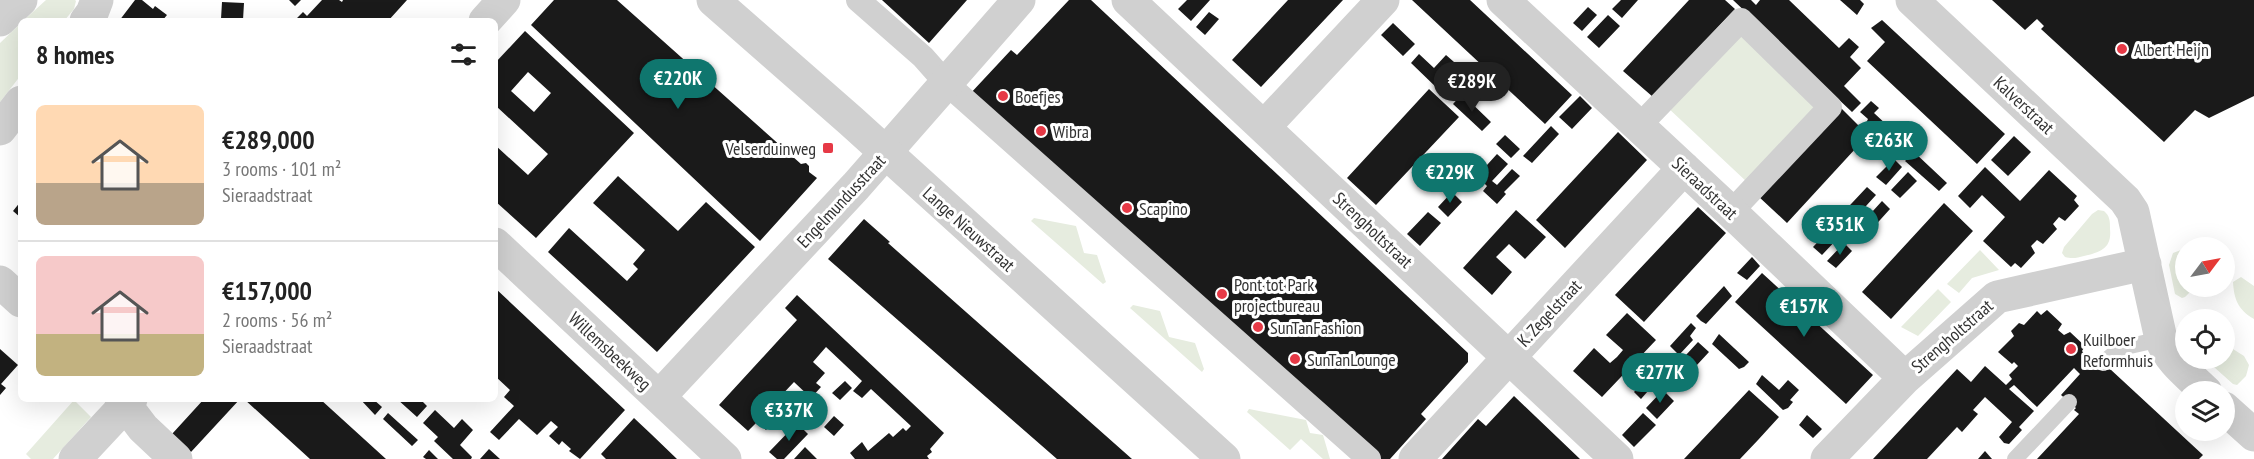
<!DOCTYPE html>
<meta charset="utf-8">
<style>
body{margin:0;font-family:"PT Sans Narrow",sans-serif;background:#f6f6f6;color:#222;height:100vh;display:flex;flex-direction:column;font-size:22px;white-space:nowrap}
*{box-sizing:border-box;margin:0}
p{font-size:20px;color:#767676}
.icon{flex:none;width:33px;height:33px;fill:none;stroke:currentColor;stroke-width:2;stroke-linecap:round;stroke-linejoin:round}
.map{position:relative;flex:1;overflow:hidden}
.details{position:absolute;left:18px;top:18px;width:480px;height:384px;display:flex;flex-direction:column;background:#fff;border-radius:9px;box-shadow:0 6px 24px #0002}
.details>*{flex:none}
.needle{width:39px;rotate:58deg}
.controls{position:absolute;left:2175px;top:237px;display:grid;gap:12px}
.controls a{display:grid;place-items:center;width:60px;height:60px;border-radius:50%;background:#fff;box-shadow:0 6px 24px #0002;font-size:30px}
.price{position:absolute;translate:-50% -51px;padding:0 14px;border-radius:21px;background:#0f766e;color:#fff;font-size:20px;line-height:39px;filter:drop-shadow(0 2px 3px #0008)}
.price::after{content:'';position:absolute;left:50%;top:36px;width:18px;height:14px;margin-left:-9px;background:inherit;clip-path:polygon(0 0,100% 0,50% 100%)}
.price.current{background:#222;color:#fff}
ul{padding:0;list-style:none}
li{display:flex;align-items:center;gap:18px;height:150px;padding:0 18px}
li+li{border-top:2px solid #e0e0e0}
li span{display:grid;place-items:center;flex:none;width:168px;height:120px;border-radius:9px;color:#555}
li>.icon{margin-inline-start:auto}
span .icon{width:72px;height:72px;fill:#fffc;stroke-width:1}
li b{font-size:26px}
h2{display:flex;justify-content:space-between;align-items:center;height:72px;padding:0 18px;font-size:26px}
.map>svg:first-child{display:block}
</style>
<div class="map">
<svg width="2254" height="459" viewBox="0 0 2254 459">
<rect width="100%" height="100%" fill="#fff"/>
<path fill="#e6ecdf" d="M46 0H75L76 1 74 9 64 21H23Z
M21 23V75L0 102V43Z
M1739 26 1819 106 1748 183 1666 106Z
M2098 210 2104 211C2110 216 2110 221 2110 229 2112 248 2101 252 2084 256 2077 258 2072 259 2065 257L2062 253 2064 247 2092 214Z
M1034 218 1076 226 1084 253 1097 255 1106 282 1103 284 1031 221Z
M1980 250 1999 270 1972 278 1959 293 1947 284Z
M2181 250 2185 251 2186 286 2195 287 2185 297 2182 298 2175 294 2169 265 2173 253Z
M2241 277 2254 286V319C2238 310 2234 299 2233 282Z
M1938 289 1951 302 1918 336 1901 327Z
M1133 305 1160 311 1169 337 1195 343 1204 369 1202 372 1130 308Z
M2225 344 2244 356 2249 365 2246 376 2237 385 2233 384 2205 359 2224 358Z
M74 400 91 417 53 459H31L26 454Z
M1249 409 1306 420 1310 433 1323 435 1330 459H1323L1301 439 1290 450 1247 412Z"/>
<path fill="#1a1a1a" fill-rule="evenodd" d="M135 0H142L153 9 155 6 167 15 162 21H119Z
M289 0H301L295 6Z
M322 0H339L342 2 343 0H407L388 21H294L303 12 307 16Z
M554 0H617L801 164 806 163 809 166V172L817 178 760 241 531 25Z
M882 0H967L929 43Z
M1069 0H1091L1468 353V362L1421 414 1426 419 1390 459H1379L969 95 1011 50 1017 55Z
M1187 0H1210L1191 21 1178 9Z
M1288 0H1343L1261 87 1232 60Z
M1412 0H1470L1572 95 1545 124Z
M1621 0H1638L1622 18 1612 9Z
M1689 0H1725L1735 9 1653 97 1623 71Z
M1733 0H1751L1756 5 1760 0H1789L1839 48 1849 38 1859 47 1850 57 1861 68 1844 86 1861 103 1852 112Z
M1840 0H1860L1864 4 1857 15Z
M1992 0H2254V96L2209 118 2195 110 2164 142 2041 29 2044 26 2037 19 2025 30Z
M222 2 244 3 243 20 221 19Z
M1588 7 1597 15 1582 31 1573 23Z
M1209 12 1219 19 1205 35 1196 27Z
M1608 15 1620 26 1599 48 1587 37Z
M1882 20 2005 134 1977 164 1867 61 1885 42 1871 28Z
M1393 23 1415 44 1403 56 1381 35Z
M525 31 634 133 536 238 495 201V145L528 175 548 154 496 106 495 108V63ZM528 72 551 93 534 112 511 91Z
M1419 54 1434 68 1446 55 1454 62 1442 75 1448 81 1439 90 1411 63Z
M1429 89 1459 117 1376 205 1347 178Z
M1462 94 1491 122 1482 131 1453 104Z
M1580 96 1592 108 1572 129 1559 117Z
M1871 101 1879 108 1874 113 1903 140 1907 135 1915 142 1905 153 1898 146 1894 148 1866 123 1868 119 1860 112Z
M1841 108 1868 135 1787 223 1758 196Z
M1551 126 1559 134 1532 163 1523 156Z
M1618 132 1647 160 1565 248 1536 220Z
M1505 135 1520 149 1511 158 1496 144Z
M2014 136 2031 152 2008 176 1991 160Z
M1914 152 1947 183 1939 191 1905 161Z
M1497 154 1508 164 1492 181 1497 185 1512 169 1520 176 1504 192 1506 194 1497 204 1483 191 1487 186 1477 176Z
M1442 158 1452 167 1438 182 1428 173Z
M1894 159 1902 167 1886 185 1876 177Z
M1985 167 2020 201 2049 170 2077 196 2074 200 2079 206 2065 221 2059 217 2053 224 2057 229 2043 244 2037 240 2031 246 2035 253 2021 268 2015 263 2011 267 1983 241 2005 217 1982 195 1970 208 1958 196Z
M1908 172 1917 181 1900 198 1891 190Z
M618 176 678 231 706 202 755 247 657 352 548 252 569 228 627 281 638 269 633 264 645 250 593 203Z
M1867 187 1876 195 1846 228 1836 220Z
M1452 192 1462 202 1448 217 1438 207Z
M21 201V218L13 211Z
M1882 201 1890 209 1861 241 1852 234Z
M1944 203 1973 231 1891 319 1862 292Z
M1698 207 1726 233 1644 322 1615 295Z
M1516 210 1546 237 1525 259 1509 244 1496 257 1512 272 1492 295 1463 268Z
M1428 212 1441 223 1420 246 1407 234Z
M864 219 890 242 888 243 1132 459H1057L828 259Z
M1829 230 1838 238 1822 255 1813 247Z
M1844 243 1852 251 1836 268 1827 261Z
M1752 257 1760 266 1747 280 1737 273Z
M1762 273 1873 375 1846 404 1735 302Z
M1724 286 1732 296 1706 324 1701 321 1696 316Z
M495 288 625 410 580 459 569 451 571 449 562 441 559 445 549 436 558 427 551 421 537 435 519 419 499 440 490 432 514 406 504 397 510 390 495 376Z
M797 295 944 433 930 449 932 452 927 456 929 459H855L850 453 862 442 868 451 889 433 893 437 903 428 906 431 911 426 871 389 862 398 853 391 862 381 826 347 813 362 825 373 816 383 821 387 811 398 794 382 777 400 780 404 771 415 776 419 766 430 757 422 748 431 719 405 797 320 785 308Z
M2047 310 2062 324 2058 330 2064 335 2070 332 2085 346 2082 351 2085 355 2083 358 2089 364 2096 356 2203 455 2199 459H2037L2079 414 2074 410 2076 408 2061 395 2080 374 2074 368 2037 407 2014 385 2009 389 2034 411 2019 427 2022 430 2009 444 2004 443 1999 437 2012 422 1985 397 1973 410 1978 414 1962 432 1957 427 1927 459H1873L1957 369 1971 382 1985 366 2006 385 2012 379 2009 375 2018 366 2014 362 2012 364 1998 352 2014 336 2011 331 2019 323 2024 325 2037 311 2041 315Z
M1627 313 1656 340 1602 397 1573 371 1594 348 1610 363 1617 357 1623 350 1606 335Z
M1691 323 1696 328 1690 336 1693 340 1679 355 1670 346Z
M1719 334 1749 362 1744 367 1739 369 1712 344Z
M1698 342 1709 352 1672 392 1661 382Z
M0 349 18 365 1 384 6 388 0 395Z
M1649 371 1658 380 1649 389 1640 381Z
M1762 375 1779 390 1788 380 1799 390 1790 400 1793 402 1788 408 1783 410 1756 384Z
M845 381 852 388 840 400 832 393Z
M1641 384 1648 391 1641 399 1634 392Z
M1663 390 1674 401 1657 419 1646 408Z
M1749 390 1779 417 1758 440 1740 459H1684Z
M1514 396 1580 459H1442L1478 419 1486 426Z
M204 399H240L191 452 172 434Z
M244 399H320L386 459H310Z
M360 399H373L382 407 375 415Z
M397 399H420L427 406 417 417Z
M435 410 454 428 462 419 473 430 460 445 472 457 471 459H453L434 441 438 437 423 423Z
M388 413 418 440 412 446 383 419Z
M1643 413 1656 425 1634 447 1622 435Z
M1807 415 1822 429 1813 438 1799 425Z
M834 416 844 425 834 436 824 427Z
M634 418 651 434 677 459H606L601 454Z
M797 423 808 434 784 459H777L769 452Z
M805 447 817 459H794Z
M489 449 500 459H480Z
M429 450 438 459H426L423 457Z
M1985 451 1992 459H1978Z"/>
<g fill="none" stroke-linecap="round" stroke-linejoin="round">
<path stroke="#d0d0d0" stroke-width="16" d="M2103 363 2121 348 2161 339
M2015 459 2069 402"/>
<path stroke="#d0d0d0" stroke-width="24" d="M858 0 923 57 946 83 1369 459
M1639 126 1741 20 1830 107 1731 212"/>
<path stroke="#d0d0d0" stroke-width="33" d="M1128 0 1617 459
M1503 0 1731 212 1905 378
M1912 0 2125 200 2133 212 2161 339C2170 362 2189 375 2206 392
M0 20 21 0
M86 21 92 13 97 0
M485 21 504 0
M1264 127 1383 0
M0 129 21 102
M495 244 725 459
M0 282 21 301
M659 397 856 186 1019 0
M121 399 143 428 176 459
M2224 408 2254 435
M75 459 131 399
M1415 459 1684 168
M1827 459 1905 378 1997 297 2145 264"/>
<path stroke="#d0d0d0" stroke-width="33" d="M713 0 851 121 1224 459"/>
</g>
<g fill="#e63946" stroke="#fff" stroke-width="2">
<circle cx="2122" cy="49" r="6"/>
<circle cx="1003" cy="96" r="6"/>
<circle cx="1041" cy="131" r="6"/>
<rect x="822" y="142" width="12" height="12" rx="3"/>
<circle cx="1127" cy="208" r="6"/>
<circle cx="1222" cy="294" r="6"/>
<circle cx="1258" cy="327" r="6"/>
<circle cx="2071" cy="349" r="6"/>
<circle cx="1295" cy="359" r="6"/>
</g>
<g text-anchor="middle" dominant-baseline="central" stroke-width="6" stroke-linejoin="round" paint-order="stroke">
<g font-size="18" fill="#333" stroke="#fff" text-anchor="start">
<text x="2134" y="49">Albert Heijn</text>
<text x="1015" y="96">Boefjes</text>
<text x="1053" y="131">Wibra</text>
<text x="816" y="148" text-anchor="end">Velserduinweg</text>
<text x="1139" y="208">Scapino</text>
<text x="1234" y="284">Pont tot Park<tspan x="1234" dy="21">projectbureau</tspan></text>
<text x="1270" y="327">SunTanFashion</text>
<text x="2083" y="339">Kuilboer<tspan x="2083" dy="21">Reformhuis</tspan></text>
<text x="1307" y="359">SunTanLounge</text>
</g>
<g font-size="18" fill="#333" stroke="#fff">
<text transform="translate(2024 105) rotate(43)">Kalverstraat</text>
<text transform="translate(1705 188) rotate(43)">Sieraadstraat</text>
<text transform="translate(841 201) rotate(-47)">Engelmundusstraat</text>
<text transform="translate(969 229) rotate(42)">Lange Nieuwstraat</text>
<text transform="translate(1373 230) rotate(43)">Strengholtstraat</text>
<text transform="translate(1549 313) rotate(-47)">K. Zegelstraat</text>
<text transform="translate(1952 336) rotate(-41)">Strengholtstraat</text>
<text transform="translate(610 351) rotate(43)">Willemsbeekweg</text>
</g>
</g>
</svg>
<div class="controls">
<a><svg class="needle" viewBox="-14 -14 28 28"><path d="M0-13l5 13h-10z" fill="#e53935"/><path d="M0 13l5-13h-10z" fill="#767676"/></svg></a>
<a><svg class="icon" aria-label="locate" viewBox="0 0 24 24"><circle cx="12" cy="12" r="6"/><path d="M12 2v4M12 18v4M2 12h4M18 12h4"/></svg></a>
<a><svg class="icon" aria-label="layers" viewBox="0 0 24 24"><path d="M12 4l9 5-9 5-9-5zM3 14l9 5 9-5"/></svg></a>
</div>
<b class="price" style="left:678px;top:110px">€220K</b>
<b class="price current" style="left:1472px;top:113px">€289K</b>
<b class="price" style="left:1889px;top:172px">€263K</b>
<b class="price" style="left:1450px;top:204px">€229K</b>
<b class="price" style="left:1840px;top:256px">€351K</b>
<b class="price" style="left:1804px;top:338px">€157K</b>
<b class="price" style="left:1660px;top:404px">€277K</b>
<b class="price" style="left:789px;top:442px">€337K</b>
<section class="details">
<h2>8 homes<svg class="icon" aria-label="filters" viewBox="0 0 24 24"><path d="M4 7h16M4 17h16"/><circle cx="9" cy="7" r="2"/><circle cx="15" cy="17" r="2"/></svg></h2>
<ul>
<li><span style="background:linear-gradient(#ffd9b3 65%,#b9a48a 0)"><svg class="icon" aria-label="home" viewBox="0 0 24 24"><path d="M3 11l9-7 9 7M6 9v11h12V9"/></svg></span><div><b>€289,000</b><p>3 rooms · 101 m²</p><p>Sieraadstraat</p></div></li>
<li><span style="background:linear-gradient(#f6c9c9 65%,#c2b280 0)"><svg class="icon" aria-label="home" viewBox="0 0 24 24"><path d="M3 11l9-7 9 7M6 9v11h12V9"/></svg></span><div><b>€157,000</b><p>2 rooms · 56 m²</p><p>Sieraadstraat</p></div></li>
</ul>
</section>
</div>
